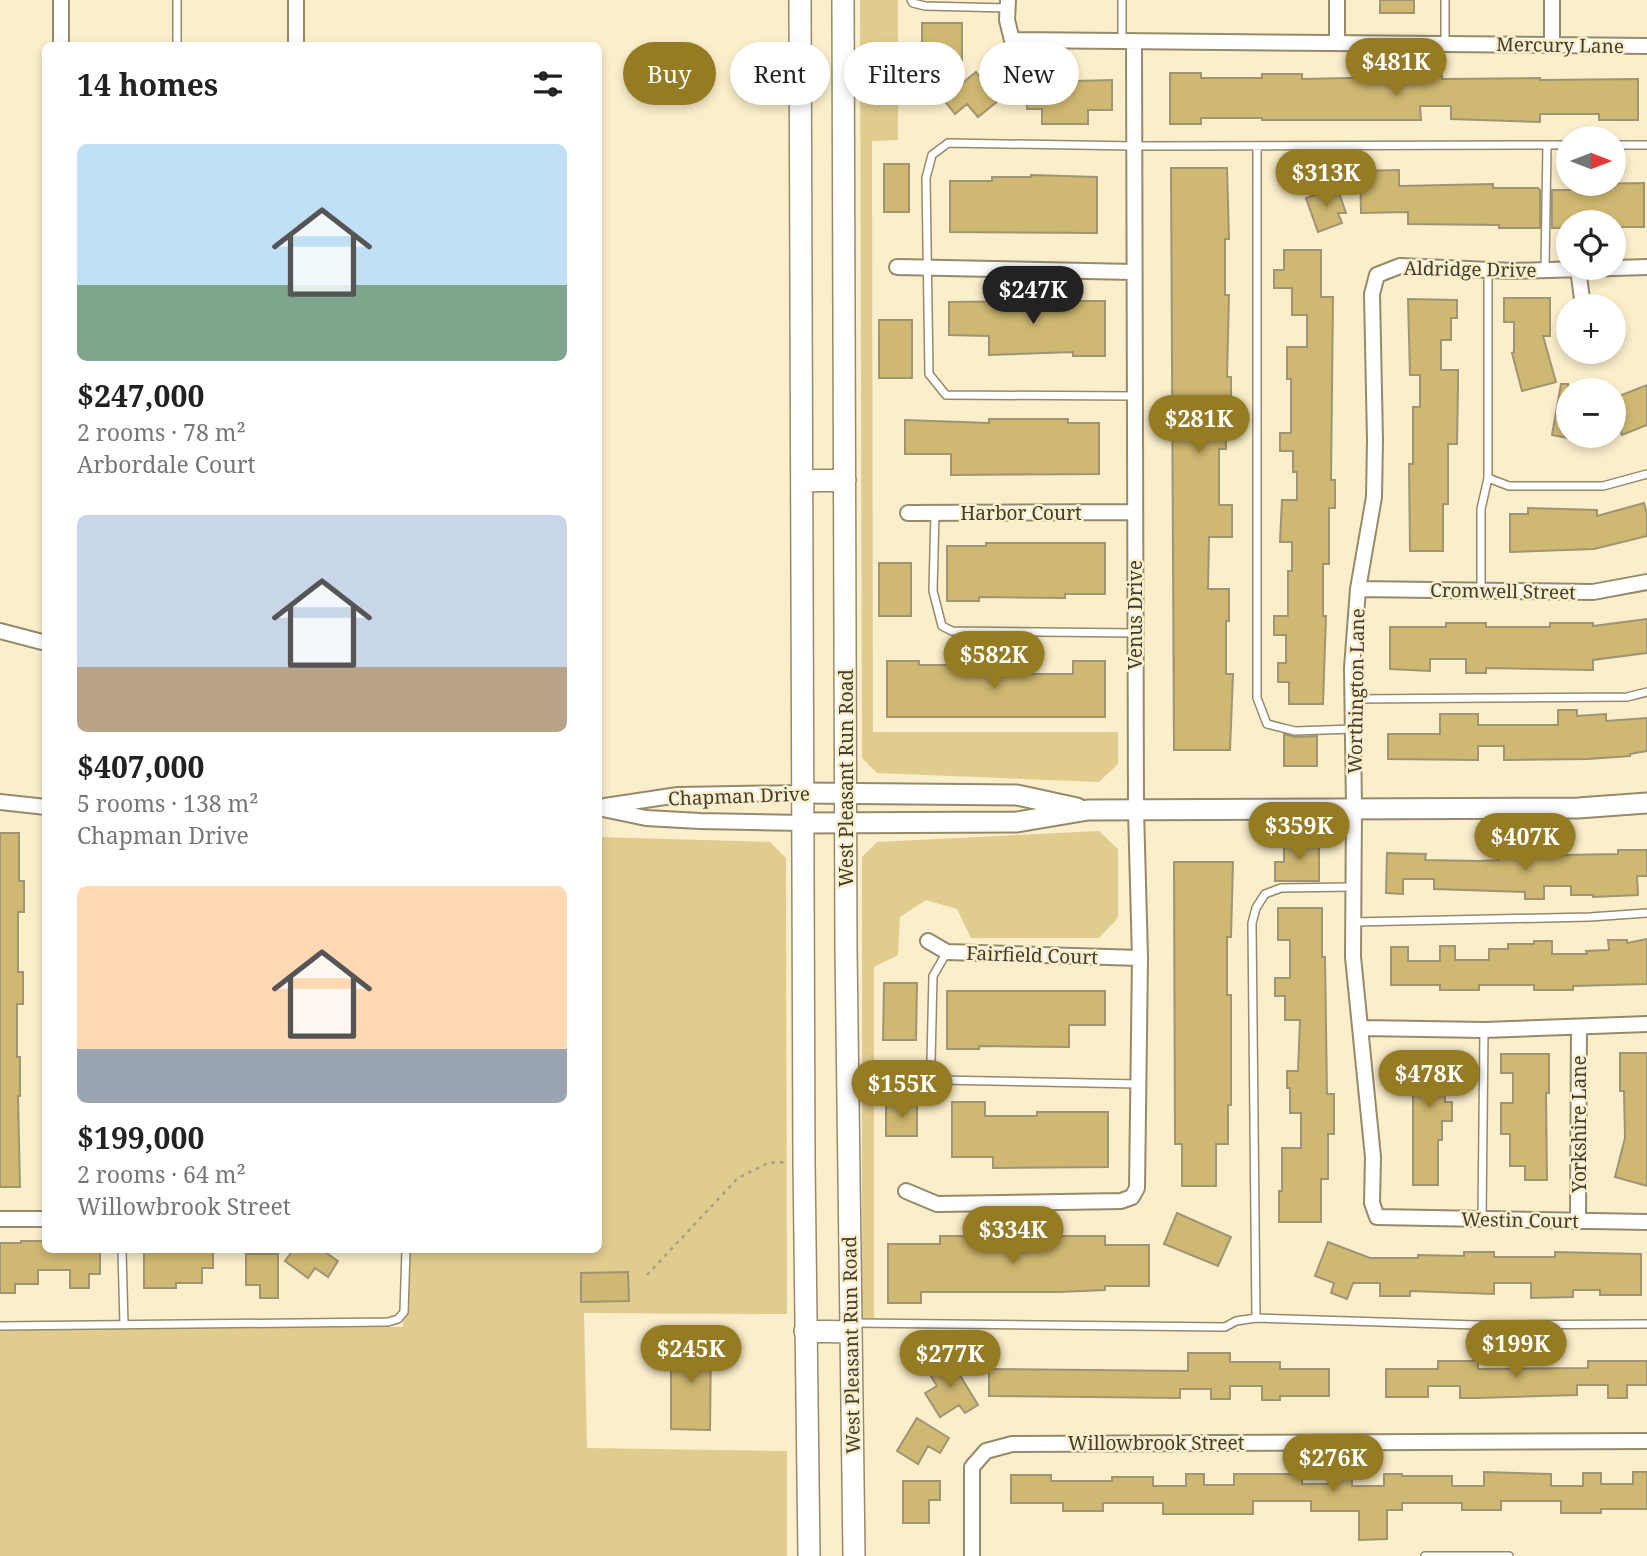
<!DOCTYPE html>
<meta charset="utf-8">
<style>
body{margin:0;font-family:"Noto Serif",serif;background:#f6f6f6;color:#222;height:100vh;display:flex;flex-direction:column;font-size:26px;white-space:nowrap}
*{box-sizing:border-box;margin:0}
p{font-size:23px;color:#767676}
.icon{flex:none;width:38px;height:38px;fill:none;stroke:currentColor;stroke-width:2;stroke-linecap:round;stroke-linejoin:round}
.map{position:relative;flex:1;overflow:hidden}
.panel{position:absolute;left:42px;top:42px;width:560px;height:1211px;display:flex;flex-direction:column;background:#fff;border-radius:10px;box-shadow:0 4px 10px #0003}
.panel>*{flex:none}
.hud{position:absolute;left:623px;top:42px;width:665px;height:63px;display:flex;gap:14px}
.needle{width:46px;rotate:90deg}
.buttons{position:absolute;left:1556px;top:126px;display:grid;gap:14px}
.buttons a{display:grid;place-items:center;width:70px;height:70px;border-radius:50%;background:#fff;box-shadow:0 4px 10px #0003;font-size:35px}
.price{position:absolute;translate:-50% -60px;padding:0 16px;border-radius:24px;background:#957b22;color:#fff;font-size:23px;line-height:46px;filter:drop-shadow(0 2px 4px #0008)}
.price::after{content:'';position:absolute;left:50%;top:42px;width:21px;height:16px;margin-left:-10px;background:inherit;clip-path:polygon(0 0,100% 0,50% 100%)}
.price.selected{background:#222;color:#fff}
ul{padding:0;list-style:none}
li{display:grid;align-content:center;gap:14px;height:371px;padding:0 35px}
li span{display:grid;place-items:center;height:217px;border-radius:10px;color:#555}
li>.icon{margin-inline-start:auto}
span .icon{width:126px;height:126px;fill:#fffc;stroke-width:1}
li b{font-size:30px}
h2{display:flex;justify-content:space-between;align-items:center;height:84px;padding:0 35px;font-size:30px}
.pill{padding:0 24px;border-radius:32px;background:#fff;box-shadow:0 4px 10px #0003;font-size:24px;line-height:63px}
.pill.selected{background:#957b22;color:#fff}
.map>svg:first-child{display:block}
</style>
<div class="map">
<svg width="1647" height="1556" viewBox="0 0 1647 1556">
<rect width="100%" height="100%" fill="#faeecb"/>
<path fill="#e1cc90" d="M860 0H898V140L872 141 873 732H1118V764L1099 782 877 773 862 758Z
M1099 831 1118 849V918L1099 938H971L957 909 926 900 900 917 898 955 874 967V1318H862V857L877 842Z
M599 837 770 842 786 858 787 1314 584 1313 587 1448 787 1451V1556H0V1328L403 1327V1250H598Z"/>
<path fill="#cfb871" stroke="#9f9473" stroke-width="2" d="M1380 0H1414V13H1380Z
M922 23H962V62H922Z
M976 72 999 100 978 117 967 104 955 114 943 99Z
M1170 73H1201V78H1262V74H1302V79L1442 76V79L1540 78V80L1638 79V120H1599V114H1540V122L1451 119V106H1420L1421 120H1262V118H1201V124H1170Z
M1112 80V110H1088V124H1042V109H1027V92H1036V82Z
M884 164H909V212H884Z
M1171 168H1227L1229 239H1225V295H1229L1227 377H1231V409H1226V449H1219V505H1232V537H1209L1208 589H1229V621H1226V674H1233L1230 750H1174Z
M1399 170V186L1493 184V188H1538L1540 190V228H1499V225L1408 224V212L1361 213 1360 171Z
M1031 175 1097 177V233L950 232V181H992V177H1031Z
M1644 183V227H1614V222H1568V228H1552V190H1577V184Z
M1337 187 1346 213H1338L1342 223 1318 232 1306 198Z
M1284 250H1321V297H1333L1331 480H1335V508H1329V564H1323V616H1326L1323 704H1289V682H1278V663H1286V635H1274V616H1288V571H1292V542H1280L1282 500H1297V472H1293V451H1280V433H1291V379H1287V347H1307V315H1292V288H1274V270H1284Z
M1504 298H1550V336H1543L1556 382 1522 391 1512 353 1514 352V322H1504Z
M1408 299 1457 300V318H1451V340H1441V370H1458V387L1457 444H1448V504H1443V551H1410L1409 464H1413V407H1420V375H1410Z
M1034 301H1105V356H1073V352L989 355V336L949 335V302Z
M879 320H912V378H879Z
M1561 384H1568V438L1552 435Z
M1647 385V425L1622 435 1614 413V398Z
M989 419H1068V423H1099V474L951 475V454H905V420L989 423Z
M1644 503 1647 514V536L1594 549 1510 552V514H1528V508L1597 510V516Z
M986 543H1105V594H1065V598L979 597V601H947V546H986Z
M879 563H911V616H879Z
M1647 619V653L1593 660V670L1486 668V673H1466V659H1430V671L1390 669V627H1446V623H1486V627H1550V623H1593V626Z
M988 658H1022V674H1073V661H1105V717H887V661H919V665H988Z
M1558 710H1577V716L1606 714V721L1647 718V751L1630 754V756L1588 759 1504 760V746H1478V760L1388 759V734H1440V714H1478V725H1558Z
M1284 734 1295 737 1317 736V766H1284Z
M0 833H19V881H24V912H18V972H23V1004H17V1057H20V1096H18L20 1187H0Z
M1284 840H1319V881H1275V862H1284Z
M1618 850H1647V876H1637L1638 895 1593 897V895H1571V886H1544V899H1525V892L1434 889V879H1403V894L1386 893 1387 853 1426 854 1425 860 1479 861 1499 860V852H1564V855L1618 854Z
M1174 862H1233L1231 937H1227V995H1231V1105H1228V1144H1216V1186H1182V1144H1175Z
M1278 908H1322V957H1325L1327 1094H1334V1134H1328V1179H1321V1222H1279V1191H1282V1148H1301V1113H1290V1088H1287V1071H1298L1300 1020H1285V996H1275V978H1290V940H1278Z
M1647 939V984L1573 986V990H1534V985H1479V990H1440V985H1391V947H1408V961H1440V946H1455V960H1489V949H1508V944H1534V941H1552V954H1587L1586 951 1609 950 1608 940H1627V943Z
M884 983H917L916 1040H883Z
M947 991H1105V1025H1069V1047L979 1046V1049H947Z
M1620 1053H1647V1186L1615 1177 1625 1138 1624 1091H1620Z
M1408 1054H1460V1074H1445V1102H1452V1121H1442V1140H1438V1185H1413V1093H1408Z
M1501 1054H1549V1093H1546L1547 1180H1525V1166H1510V1134H1501V1103H1513V1073H1501Z
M952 1102H985V1116H1037V1112H1108V1167L993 1168V1157H952Z
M886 1103H917V1136H886Z
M1177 1213 1231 1237 1218 1266 1164 1244Z
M940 1236H1105V1245H1149V1286H1105V1290L1059 1292H921V1303H888V1244H940Z
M21 1241H46V1250H100V1274H89V1288H70V1270H38V1284H15V1293H0V1243H21Z
M1328 1242 1370 1258H1418V1255L1464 1256V1252H1494V1257H1555V1252L1641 1254V1295H1600V1290H1573V1297L1531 1298V1283H1494V1294L1410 1291V1296H1380V1283H1353L1347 1299 1331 1293 1334 1283 1315 1276Z
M144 1250H213V1268H202V1283H176V1288H144Z
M293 1250H322L338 1261 328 1277 315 1268 308 1278 285 1261Z
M246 1254H278V1298H260V1285H246Z
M628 1272 629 1301 581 1302V1273Z
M671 1340 711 1341 710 1430 671 1429Z
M1188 1353H1230V1362H1280V1369H1329V1396H1280V1400H1262V1386H1230V1399H1211V1389H1180V1398L989 1396V1369L1188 1371Z
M950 1359 978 1405 965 1413 959 1405 940 1417 925 1393 937 1386 929 1373Z
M1438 1361H1478V1369L1588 1368V1361H1647V1385H1627V1398H1608V1385H1577V1395L1478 1398H1460V1386H1428V1397H1386V1369H1438Z
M917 1418 949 1438 940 1453 928 1446 918 1464 897 1451Z
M1484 1472 1551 1474V1486H1583V1473H1601V1484H1633V1472H1647V1509H1601V1513H1561V1501H1501V1510H1462V1503H1402V1510H1387V1539L1359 1540V1511H1311V1501H1253V1514H1163V1503H1103V1511H1063V1503H1011V1475H1051V1481H1112V1477H1153V1486H1186V1474H1204V1485H1234V1474H1302V1484H1335V1474H1352V1486H1384V1474H1402V1476H1452V1486H1484Z
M903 1481H940V1500H929V1523H903Z"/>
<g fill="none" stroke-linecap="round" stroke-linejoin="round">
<defs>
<path id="service" d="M177 0V46
M911 0 913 3 925 6 1008 8
M1122 0V41
M1445 0V44
M1614 145H1647
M1257 146V698L1267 724 1295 731 1353 729
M1545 269 1547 145
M1135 396 946 395 929 374 926 178 932 155 948 143 1134 146 1568 145
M1488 478 1509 486H1603L1647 474
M935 513 933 591 942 626 952 631 1136 633
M1481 590V509L1488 478V270
M1353 699 1627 697 1647 692
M1354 922 1590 917 1647 913
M947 952 933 976 931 1062 939 1080 1138 1084
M1482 1219 1484 1030
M122 1250 124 1325
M1256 1318 1252 923 1256 908 1265 894 1281 888 1353 887
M855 1323 1225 1327 1236 1321 1256 1318 1476 1325 1647 1324
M0 1326 388 1322 398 1319 404 1312 406 1250
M1425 1556H1509"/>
<path id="minor" d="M296 0V46
M1008 0 1007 20 1012 40 1647 46
M1337 0V43
M1552 45V0
M61 46V0
M897 267 1134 272
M1647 267 1513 271 1400 266 1377 275 1372 294 1375 440 1374 497 1358 589 1352 668 1354 807 1353 957 1373 1157 1372 1203 1377 1217 1647 1222
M1578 269 1583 306
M908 513 1135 512
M1358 589 1593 592 1647 582
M0 631 46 643
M0 802 46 807
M605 806 678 795 802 793
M598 808 646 818 700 821 803 823
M928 941 947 952 1140 958
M1362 1028 1484 1030 1647 1024
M906 1191 937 1204 1121 1201 1132 1197 1137 1188 1140 958 1136 810 1134 41
M0 1219H46
M1578 1221 1579 1027
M972 1556V1467L986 1451 1012 1444 1647 1441"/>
<path id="tertiary" d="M802 793 1017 795 1077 808
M803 823 1017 822 1088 810 1578 808 1647 803"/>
<path id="secondary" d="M800 0 804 1162 809 1556
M843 0 846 949 854 1556
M802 481 845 480
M805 1331 850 1332"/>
</defs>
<use href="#service" stroke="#958a6a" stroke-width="10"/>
<use href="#minor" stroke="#958a6a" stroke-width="18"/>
<use href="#tertiary" stroke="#958a6a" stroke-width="23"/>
<use href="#secondary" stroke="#958a6a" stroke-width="24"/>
<path stroke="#a79e85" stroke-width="2.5" stroke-dasharray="3.5 5" stroke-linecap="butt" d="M647 1275 738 1178 768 1163 786 1162"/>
<use href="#service" stroke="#fff" stroke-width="7"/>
<use href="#minor" stroke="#fff" stroke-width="14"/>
<use href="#tertiary" stroke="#fff" stroke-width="19"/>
<use href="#secondary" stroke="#fff" stroke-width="21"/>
</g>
<g text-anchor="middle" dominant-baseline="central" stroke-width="5" stroke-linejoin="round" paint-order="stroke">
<g font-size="19" fill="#413c2f" stroke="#faeecb">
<text transform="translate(1560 45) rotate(1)">Mercury Lane</text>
<text transform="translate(1470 269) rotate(1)">Aldridge Drive</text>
<text x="1021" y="513">Harbor Court</text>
<text transform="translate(1503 591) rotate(1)">Cromwell Street</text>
<text transform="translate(1135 615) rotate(-90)">Venus Drive</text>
<text transform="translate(1356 691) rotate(-89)">Worthington Lane</text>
<text transform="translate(846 778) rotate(-90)">West Pleasant Run Road</text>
<text transform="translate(739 796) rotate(-2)">Chapman Drive</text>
<text transform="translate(1032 955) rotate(2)">Fairfield Court</text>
<text transform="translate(1579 1124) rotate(-90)">Yorkshire Lane</text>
<text transform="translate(1520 1220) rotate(1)">Westin Court</text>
<text transform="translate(851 1345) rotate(-91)">West Pleasant Run Road</text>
<text x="1156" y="1443">Willowbrook Street</text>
</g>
</g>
</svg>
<div class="buttons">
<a><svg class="needle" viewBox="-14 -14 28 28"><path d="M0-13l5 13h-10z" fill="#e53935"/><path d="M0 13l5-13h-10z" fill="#767676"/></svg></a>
<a><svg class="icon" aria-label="locate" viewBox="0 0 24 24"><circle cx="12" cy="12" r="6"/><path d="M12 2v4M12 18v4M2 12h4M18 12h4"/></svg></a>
<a>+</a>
<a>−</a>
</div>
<b class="price" style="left:1396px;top:98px">$481K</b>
<b class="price" style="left:1326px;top:209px">$313K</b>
<b class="price selected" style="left:1033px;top:326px">$247K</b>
<b class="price" style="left:1199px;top:455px">$281K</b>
<b class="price" style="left:994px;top:691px">$582K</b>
<b class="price" style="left:1299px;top:862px">$359K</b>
<b class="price" style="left:1525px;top:873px">$407K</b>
<b class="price" style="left:1429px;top:1110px">$478K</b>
<b class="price" style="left:902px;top:1120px">$155K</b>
<b class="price" style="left:1013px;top:1266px">$334K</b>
<b class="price" style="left:1516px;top:1380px">$199K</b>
<b class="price" style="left:691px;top:1385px">$245K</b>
<b class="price" style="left:950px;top:1390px">$277K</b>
<b class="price" style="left:1333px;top:1494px">$276K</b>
<div class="hud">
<a class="pill selected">Buy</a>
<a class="pill">Rent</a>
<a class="pill">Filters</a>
<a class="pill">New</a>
</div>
<section class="panel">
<h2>14 homes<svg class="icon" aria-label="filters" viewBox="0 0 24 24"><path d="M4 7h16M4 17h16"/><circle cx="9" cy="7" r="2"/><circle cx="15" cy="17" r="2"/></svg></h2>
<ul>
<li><span style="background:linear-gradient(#bfe0f5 65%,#7fa58c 0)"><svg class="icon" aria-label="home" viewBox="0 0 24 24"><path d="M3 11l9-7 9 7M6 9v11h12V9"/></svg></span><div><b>$247,000</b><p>2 rooms · 78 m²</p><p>Arbordale Court</p></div></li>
<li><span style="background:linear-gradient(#c9d6e8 70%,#b9a48a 0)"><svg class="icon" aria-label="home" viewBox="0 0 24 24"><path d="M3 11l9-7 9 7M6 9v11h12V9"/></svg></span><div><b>$407,000</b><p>5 rooms · 138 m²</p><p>Chapman Drive</p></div></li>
<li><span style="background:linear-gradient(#ffd9b3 75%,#9aa5b1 0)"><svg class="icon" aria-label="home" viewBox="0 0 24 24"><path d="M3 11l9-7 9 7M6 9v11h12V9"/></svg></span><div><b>$199,000</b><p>2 rooms · 64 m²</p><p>Willowbrook Street</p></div></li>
</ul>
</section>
</div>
